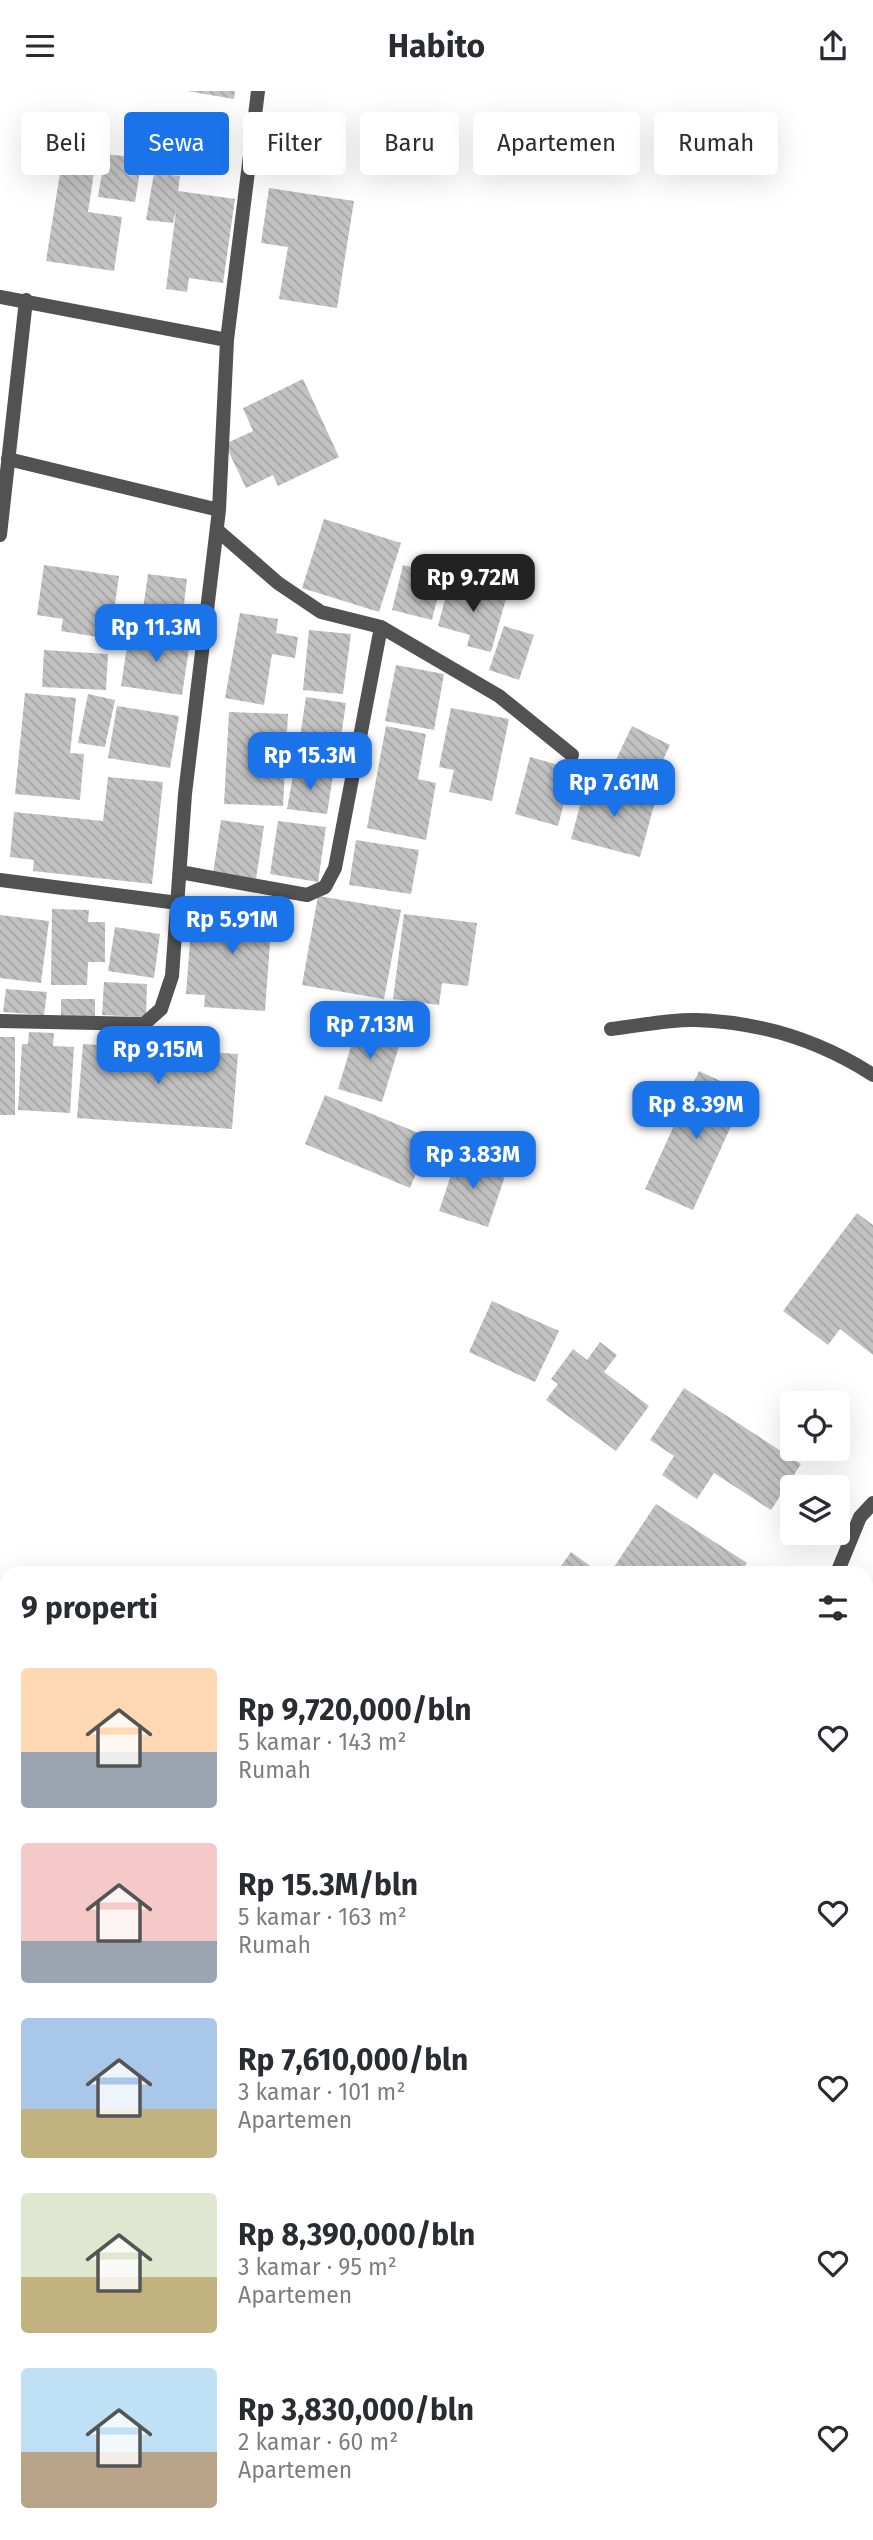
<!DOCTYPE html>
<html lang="id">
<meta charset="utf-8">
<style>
body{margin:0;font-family:"Fira Sans",sans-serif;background:#f2f2f3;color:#2b2b33;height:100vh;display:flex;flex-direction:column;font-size:26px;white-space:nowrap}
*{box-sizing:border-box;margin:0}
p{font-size:23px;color:#7c7c81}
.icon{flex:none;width:38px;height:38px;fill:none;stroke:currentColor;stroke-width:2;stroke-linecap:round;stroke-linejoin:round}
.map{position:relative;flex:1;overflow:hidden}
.drawer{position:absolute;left:0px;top:1475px;width:873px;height:975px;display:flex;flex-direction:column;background:#fff;border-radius:21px 21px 0 0;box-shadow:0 7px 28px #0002}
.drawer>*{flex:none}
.top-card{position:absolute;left:21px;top:21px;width:831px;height:63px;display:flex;gap:14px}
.controls{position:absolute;left:780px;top:1300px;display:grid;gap:14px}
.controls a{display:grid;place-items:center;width:70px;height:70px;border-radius:7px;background:#fff;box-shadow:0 7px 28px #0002;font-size:35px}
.price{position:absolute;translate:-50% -60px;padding:0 16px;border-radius:14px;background:#1a73e8;color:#fff;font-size:23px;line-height:46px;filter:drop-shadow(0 2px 4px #0008)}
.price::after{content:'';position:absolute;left:50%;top:42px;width:21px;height:16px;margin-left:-10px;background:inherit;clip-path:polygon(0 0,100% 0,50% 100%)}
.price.on{background:#222;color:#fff}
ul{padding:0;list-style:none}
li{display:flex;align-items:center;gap:21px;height:175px;padding:0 21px}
li span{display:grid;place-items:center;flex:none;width:196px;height:140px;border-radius:7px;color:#555}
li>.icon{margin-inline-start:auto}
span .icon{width:84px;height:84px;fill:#fffc;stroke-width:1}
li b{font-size:30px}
h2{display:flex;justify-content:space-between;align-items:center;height:84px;padding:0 21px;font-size:30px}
.pill{padding:0 24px;border-radius:7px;background:#fff;box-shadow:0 7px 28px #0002;font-size:24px;line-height:63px}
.pill.on{background:#1a73e8;color:#fff}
header{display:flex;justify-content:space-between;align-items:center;height:91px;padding:0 21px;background:#fff;font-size:32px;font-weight:700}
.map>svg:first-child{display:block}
</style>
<header><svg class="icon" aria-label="menu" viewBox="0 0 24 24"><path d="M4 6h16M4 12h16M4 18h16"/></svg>Habito<svg class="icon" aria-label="share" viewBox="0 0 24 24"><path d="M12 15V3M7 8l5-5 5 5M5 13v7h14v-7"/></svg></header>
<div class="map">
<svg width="873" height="2449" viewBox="0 0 873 2449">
<defs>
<pattern id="building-back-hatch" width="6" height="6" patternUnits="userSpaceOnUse" patternTransform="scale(1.75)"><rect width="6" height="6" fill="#c2c2c2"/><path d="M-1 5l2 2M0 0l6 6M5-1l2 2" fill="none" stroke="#a5a5a5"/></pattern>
</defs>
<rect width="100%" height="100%" fill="#fff"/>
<path fill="url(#building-back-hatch)" d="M187 0H235L234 8Z
M64 57 97 62 88 121 122 126 114 180 46 170Z
M105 63 142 67 135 111 98 106Z
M154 82 180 85 178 100 235 108 223 192 189 187 187 201 166 198 176 120 173 132 146 129Z
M269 97 354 110 337 217 279 208 288 156 261 152Z
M303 288 339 366 278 395 273 384 246 397 225 353 253 340 243 317Z
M324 428 401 452 379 521 302 497Z
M44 474 119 485 110 548 61 540 63 528 37 524Z
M403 474 443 484 432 529 392 519Z
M148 483 187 488 182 530 142 525Z
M450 489 507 504 491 561 467 555 470 544 438 535Z
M240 522 278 528 276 542 298 546 295 567 272 563 264 614 225 607Z
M504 535 534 544 519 589 489 579Z
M309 539 351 543 343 603 303 599Z
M129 542 190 551 182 604 121 595Z
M44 559 108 563 106 599 42 596Z
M396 574 444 583 434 639 385 630Z
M25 602 76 607 70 662 84 663 80 709 15 703Z
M88 603 115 609 105 656 78 652Z
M306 606 346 612 339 659 299 653Z
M117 615 179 625 170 677 108 667Z
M451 617 509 628 492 710 449 701 454 679 439 676Z
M229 621 288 623 283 715 224 713Z
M386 635 426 643 418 688 436 692 426 749 367 737Z
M632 635 670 654 652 692 614 673Z
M530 666 573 678 558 735 515 723Z
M294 679 333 684 327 723 287 718Z
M108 686 163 691 152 793 33 780 34 769 10 766 14 721 103 730Z
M587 689 656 707 640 766 571 748Z
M221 729 264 735 256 788 213 783Z
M278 730 326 736 318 791 270 783Z
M356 749 419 759 411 803 349 794Z
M318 805 401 819 384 908 302 894Z
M228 808 273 811 265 920 204 916 205 904 186 903 192 824 226 826Z
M52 818 89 819 88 831H105V871H88L87 894H51Z
M404 823 477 832 468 895 442 892 439 914 393 908Z
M0 824 49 830 41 892 0 887Z
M115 836 160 843 154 887 108 880Z
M104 891 147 893 146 926 102 924Z
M6 898 47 901 44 924 3 921Z
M61 908H95V927L61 928Z
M359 929 403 942 382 1011 338 998Z
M29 941 54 942 53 955 74 956 70 1022 18 1019 22 953H28Z
M0 946H15V1024H0Z
M83 953 238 963 232 1038 77 1027Z
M699 980 746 1002 693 1119 645 1098Z
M325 1004 431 1047 410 1097 305 1053Z
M458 1063 507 1079 488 1136 439 1120Z
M857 1122 873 1134V1264L840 1238 828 1254 783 1220Z
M492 1210 559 1240 535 1291 469 1261Z
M600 1251 617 1264 604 1281 649 1315 616 1360 546 1309 558 1293 551 1288 573 1258 587 1269Z
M684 1297 801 1373 771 1419 714 1382 697 1408 662 1384 674 1365 650 1349Z
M656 1413 747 1472 740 1482H624L614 1476Z
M571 1461 600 1482H556Z
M866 1712 873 1715V1785L866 1782Z
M866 1800 873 1803V1870L866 1884Z
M866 1905 873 1908V1938L866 1954Z
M0 2041 7 2043V2136L0 2135Z
M866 2115 873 2118V2242L866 2239Z
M0 2265 7 2267V2357L0 2355Z
M866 2313 873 2316V2349L867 2368Z
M873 2369V2449H855L846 2446 847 2443H866V2387Z
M505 2443H626L622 2449H515Z"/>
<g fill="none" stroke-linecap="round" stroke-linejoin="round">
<path stroke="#525252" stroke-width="14" d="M0 206 227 249
M8 368 219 419
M217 439 278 492 321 521 381 536 499 605 572 664
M0 444 26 209
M180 781 307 804 325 796 335 777 381 536
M0 789 178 812
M0 930 144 933 161 918 172 885 185 703 219 419 227 249 258 0
M611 938C639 935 669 928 696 929 760 931 819 949 873 984
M837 1482 860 1426 873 1412
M866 1627 873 1630
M866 1971 873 1956
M0 1979 7 1985
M866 2060 873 2064
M745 2443 754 2449
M411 2449 413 2443"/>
</g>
</svg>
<div class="controls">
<a><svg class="icon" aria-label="locate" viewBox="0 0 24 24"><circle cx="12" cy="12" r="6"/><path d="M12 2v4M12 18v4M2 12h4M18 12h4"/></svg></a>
<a><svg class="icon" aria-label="layers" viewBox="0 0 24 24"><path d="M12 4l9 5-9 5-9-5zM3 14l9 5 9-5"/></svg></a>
</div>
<b class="price on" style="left:473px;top:523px">Rp 9.72M</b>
<b class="price" style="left:156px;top:573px">Rp 11.3M</b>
<b class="price" style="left:310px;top:701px">Rp 15.3M</b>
<b class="price" style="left:614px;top:728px">Rp 7.61M</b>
<b class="price" style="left:232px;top:865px">Rp 5.91M</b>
<b class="price" style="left:370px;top:970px">Rp 7.13M</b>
<b class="price" style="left:158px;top:995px">Rp 9.15M</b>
<b class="price" style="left:696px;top:1050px">Rp 8.39M</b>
<b class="price" style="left:473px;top:1100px">Rp 3.83M</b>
<div class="top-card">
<a class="pill">Beli</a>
<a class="pill on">Sewa</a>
<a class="pill">Filter</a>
<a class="pill">Baru</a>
<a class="pill">Apartemen</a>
<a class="pill">Rumah</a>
</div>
<section class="drawer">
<h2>9 properti<svg class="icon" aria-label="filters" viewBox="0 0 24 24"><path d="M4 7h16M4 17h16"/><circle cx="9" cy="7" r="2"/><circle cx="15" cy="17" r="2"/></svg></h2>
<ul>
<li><span style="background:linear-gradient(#ffd9b3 60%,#9aa5b1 0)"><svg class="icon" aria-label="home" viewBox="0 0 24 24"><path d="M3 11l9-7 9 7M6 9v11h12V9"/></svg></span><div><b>Rp 9,720,000/bln</b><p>5 kamar · 143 m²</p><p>Rumah</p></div><svg class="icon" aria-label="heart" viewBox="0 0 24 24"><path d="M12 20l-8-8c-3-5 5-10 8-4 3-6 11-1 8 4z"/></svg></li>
<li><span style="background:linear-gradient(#f6c9c9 70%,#9aa5b1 0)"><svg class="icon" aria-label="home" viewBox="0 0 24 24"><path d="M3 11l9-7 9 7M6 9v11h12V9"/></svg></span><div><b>Rp 15.3M/bln</b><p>5 kamar · 163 m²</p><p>Rumah</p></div><svg class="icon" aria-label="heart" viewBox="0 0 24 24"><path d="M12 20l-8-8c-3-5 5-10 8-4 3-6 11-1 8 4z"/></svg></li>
<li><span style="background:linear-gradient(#a9c7e8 65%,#c2b280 0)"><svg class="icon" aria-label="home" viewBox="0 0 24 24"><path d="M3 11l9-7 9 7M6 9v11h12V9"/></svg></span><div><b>Rp 7,610,000/bln</b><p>3 kamar · 101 m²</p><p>Apartemen</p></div><svg class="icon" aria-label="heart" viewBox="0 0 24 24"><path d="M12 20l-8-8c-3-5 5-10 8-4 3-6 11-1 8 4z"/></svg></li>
<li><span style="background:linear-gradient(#dfe7d0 60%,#c2b280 0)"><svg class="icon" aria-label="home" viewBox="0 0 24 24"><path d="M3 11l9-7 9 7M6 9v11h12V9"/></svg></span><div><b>Rp 8,390,000/bln</b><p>3 kamar · 95 m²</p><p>Apartemen</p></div><svg class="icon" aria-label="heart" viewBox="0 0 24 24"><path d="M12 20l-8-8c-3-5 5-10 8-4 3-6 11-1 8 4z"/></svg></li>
<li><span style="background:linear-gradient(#bfe0f5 60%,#b9a48a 0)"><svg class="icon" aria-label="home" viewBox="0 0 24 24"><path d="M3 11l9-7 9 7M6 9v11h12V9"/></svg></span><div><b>Rp 3,830,000/bln</b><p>2 kamar · 60 m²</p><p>Apartemen</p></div><svg class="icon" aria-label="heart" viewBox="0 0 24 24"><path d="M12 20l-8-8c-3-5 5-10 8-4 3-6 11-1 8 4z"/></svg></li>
</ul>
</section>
</div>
